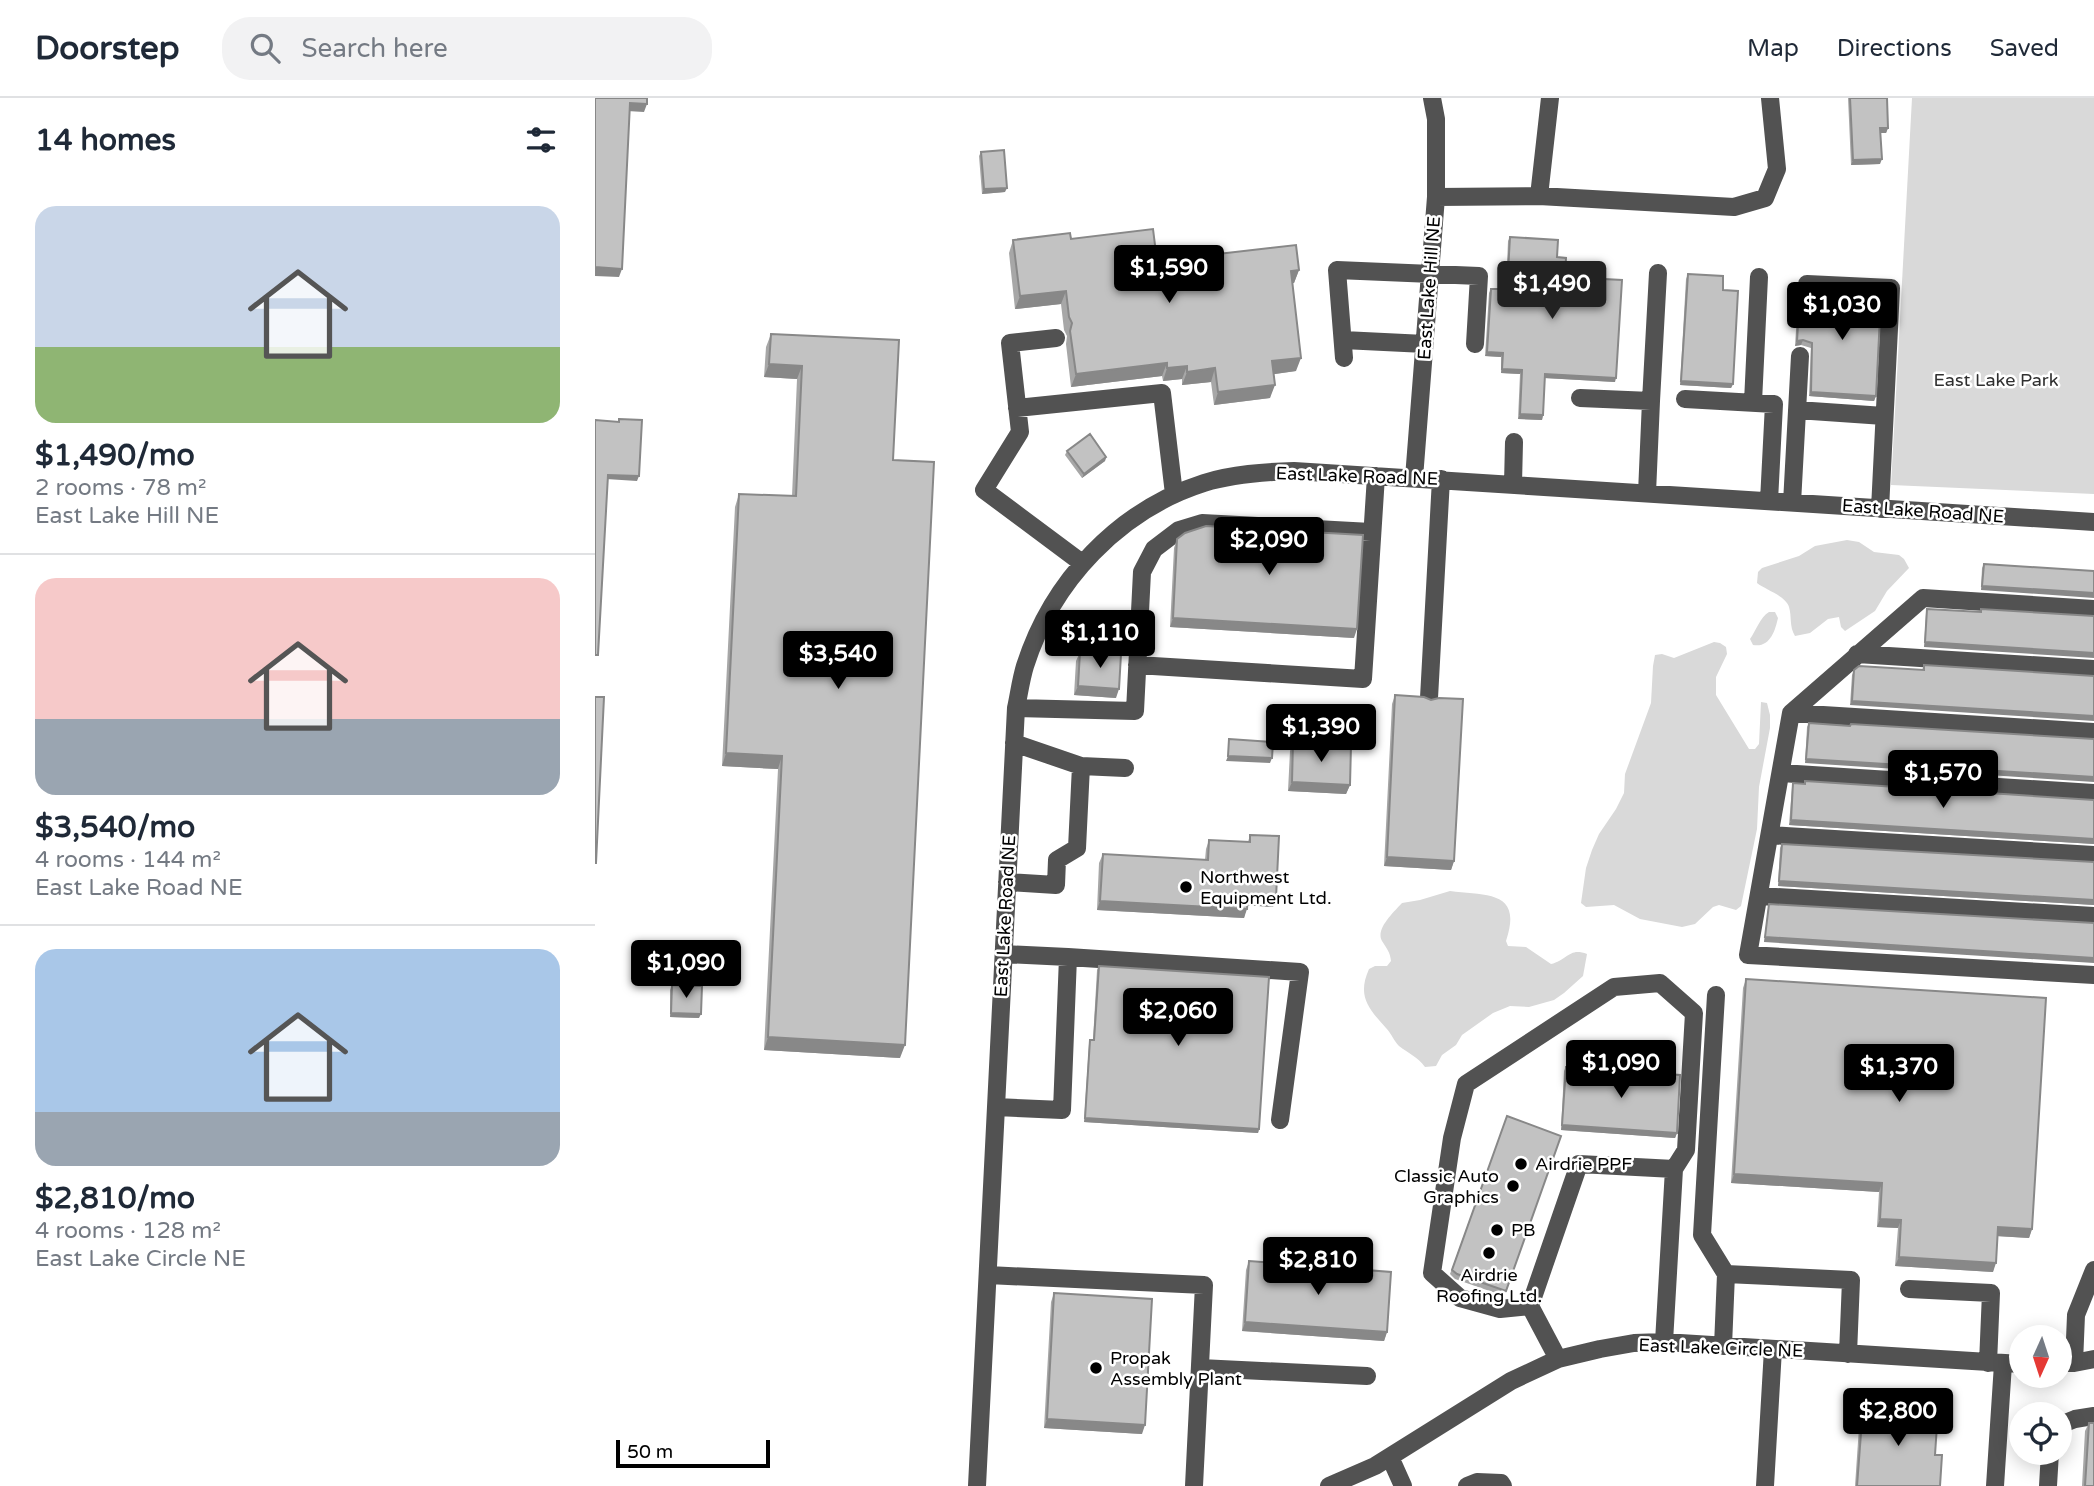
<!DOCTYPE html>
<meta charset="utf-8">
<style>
body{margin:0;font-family:"Varela Round",sans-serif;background:#f2f2f3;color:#1f2937;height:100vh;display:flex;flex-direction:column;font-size:26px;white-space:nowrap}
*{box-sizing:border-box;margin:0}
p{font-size:23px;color:#747a83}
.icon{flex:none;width:38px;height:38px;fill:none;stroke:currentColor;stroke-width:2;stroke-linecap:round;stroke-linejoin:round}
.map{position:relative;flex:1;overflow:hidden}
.panel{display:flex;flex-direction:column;background:#fff;width:595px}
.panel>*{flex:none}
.needle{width:46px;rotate:183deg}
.controls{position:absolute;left:1414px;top:1227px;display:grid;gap:14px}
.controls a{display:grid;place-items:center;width:63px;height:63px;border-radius:50%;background:#fff;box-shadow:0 4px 18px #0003;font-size:35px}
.scale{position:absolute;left:21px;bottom:18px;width:154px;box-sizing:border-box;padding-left:7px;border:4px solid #000;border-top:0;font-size:19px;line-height:24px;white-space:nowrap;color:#000;-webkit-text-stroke:5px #fff;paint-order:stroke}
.price{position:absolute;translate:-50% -60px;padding:0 16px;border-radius:7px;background:#000;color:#fff;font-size:23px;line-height:46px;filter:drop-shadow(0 2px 4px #0008)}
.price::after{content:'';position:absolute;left:50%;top:42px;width:21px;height:16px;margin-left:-10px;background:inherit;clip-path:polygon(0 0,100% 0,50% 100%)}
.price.on{background:#222;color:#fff}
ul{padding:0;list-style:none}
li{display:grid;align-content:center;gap:14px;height:371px;padding:0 35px}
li+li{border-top:2px solid #e0e1e3}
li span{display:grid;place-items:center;height:217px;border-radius:21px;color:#555}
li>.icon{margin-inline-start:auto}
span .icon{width:126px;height:126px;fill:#fffc;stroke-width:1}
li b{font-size:30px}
h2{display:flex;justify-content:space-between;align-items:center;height:84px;padding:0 35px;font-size:30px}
header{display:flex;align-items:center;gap:42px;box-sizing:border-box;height:98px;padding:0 35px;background:#fff;border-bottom:2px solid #e0e1e3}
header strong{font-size:33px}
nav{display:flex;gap:38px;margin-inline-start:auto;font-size:24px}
.search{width:490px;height:63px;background:#f2f2f3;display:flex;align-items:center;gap:18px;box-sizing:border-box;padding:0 24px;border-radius:28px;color:#747a83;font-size:26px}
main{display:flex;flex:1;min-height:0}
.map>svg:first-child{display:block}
</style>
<header>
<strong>Doorstep</strong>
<div class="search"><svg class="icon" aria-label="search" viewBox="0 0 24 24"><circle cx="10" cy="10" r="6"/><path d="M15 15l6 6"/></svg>Search here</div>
<nav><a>Map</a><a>Directions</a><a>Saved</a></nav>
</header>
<main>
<section class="panel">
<h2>14 homes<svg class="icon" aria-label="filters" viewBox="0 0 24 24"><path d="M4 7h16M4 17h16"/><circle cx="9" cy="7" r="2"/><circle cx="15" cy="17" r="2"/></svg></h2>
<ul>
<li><span style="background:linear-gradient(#c9d6e8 65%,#8fb573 0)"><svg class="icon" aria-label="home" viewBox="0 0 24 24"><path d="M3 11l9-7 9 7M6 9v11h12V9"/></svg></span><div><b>$1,490/mo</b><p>2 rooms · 78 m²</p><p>East Lake Hill NE</p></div></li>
<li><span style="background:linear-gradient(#f6c9c9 65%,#9aa5b1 0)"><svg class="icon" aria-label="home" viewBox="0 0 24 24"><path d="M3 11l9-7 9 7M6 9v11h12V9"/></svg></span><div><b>$3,540/mo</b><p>4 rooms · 144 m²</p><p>East Lake Road NE</p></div></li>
<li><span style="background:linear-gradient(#a9c7e8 75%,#9aa5b1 0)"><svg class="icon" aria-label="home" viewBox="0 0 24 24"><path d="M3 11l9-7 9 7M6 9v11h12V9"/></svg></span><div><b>$2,810/mo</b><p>4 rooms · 128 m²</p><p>East Lake Circle NE</p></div></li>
</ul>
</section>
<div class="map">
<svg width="1499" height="1388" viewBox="0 0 1499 1388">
<rect width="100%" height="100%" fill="#fff"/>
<path fill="#d9d9d9" d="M1317 0H1499V396L1296 387Z
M1252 442 1264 444 1279 454 1304 457 1309 461 1314 470 1292 493 1280 513 1250 533 1246 529 1244 519 1233 521 1215 535 1200 538C1194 528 1197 519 1194 509 1191 498 1171 492 1162 485L1163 474 1167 470 1204 458 1220 448Z
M1174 514H1180L1183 520C1180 533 1175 550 1158 547L1155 541C1161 533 1165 519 1174 514Z
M1119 544 1125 545 1131 549 1132 556 1121 579V597L1154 651H1160L1164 646 1166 604 1172 605 1175 617V630L1164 689 1162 731 1146 808 1141 812 1124 807 1118 809 1100 826 1087 829 1045 821 1019 807 991 809 986 805 991 770 997 752 1004 736 1021 711 1029 695 1030 676 1056 605 1058 568 1060 557 1067 556 1079 560Z
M855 793C892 798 928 792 911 843L913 848 931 849 956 866C973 862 974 849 992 856L988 878 969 895 959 902 934 909 915 908 898 915 867 937 861 947 847 957 841 968 830 969C822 958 814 956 804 948 799 943 796 935 791 930 773 910 762 898 774 871L780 868H792L796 863C795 854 792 851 787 843 780 831 799 814 807 805L825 802Z"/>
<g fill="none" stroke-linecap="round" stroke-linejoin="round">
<path stroke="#525252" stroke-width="18" d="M944 98 1139 109 1170 100 1182 71 1175 0
M841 99 944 98 955 0
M1212 186 1296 190 1285 411
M461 240 415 245 425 334 389 392 487 465
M748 242 830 246
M749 260 742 172 884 178 880 246
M985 300 1056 303 1052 395
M1090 301 1179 306 1174 403
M1056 303 1063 175
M1158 304 1164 179
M422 310 567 295 579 396
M1202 312 1289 318
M819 380 841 99V21L837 0
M918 386 919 344
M1197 405 1205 258
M1499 511 1328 500 1196 615 1153 857 1499 877
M1262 556 1499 571
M542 567 768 581 781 378
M834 600 846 381
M421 610 540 613 547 474 559 451 584 432 607 425 776 434
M1196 615 1499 634
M419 645 486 668 530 670
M1186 675 1499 695
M1175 737 1499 757
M412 784 461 787 462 762 482 750 486 668
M1164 798 1499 818
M473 859 705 874 685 1022
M1121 897 1107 1137 1131 1176
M401 1009 467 1012 473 859 409 856
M393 1177 609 1187 599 1388
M1314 1191 1396 1195 1393 1265
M935 1208 905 1211 865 1200 837 1175 857 1040 871 986 1019 889 1065 885 1099 915 1091 1052 1079 1071
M1128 1248 1131 1176 1256 1182 1253 1256
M963 1261 935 1208 984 1066 1079 1071 1069 1244
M1465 1265H1479L1499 1261
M1479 1265 1481 1217 1499 1172
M605 1270 772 1278
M1465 1327 1480 1321 1499 1318
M795 1359 808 1388
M382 1388 421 610C424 596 426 581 430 568 457 483 524 412 609 385 638 376 669 374 699 373L1499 424
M734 1388 780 1368 916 1283 963 1261 1005 1251 1039 1245 1069 1244 1426 1266
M872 1388 882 1384 906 1385 908 1388
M1170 1388 1178 1251
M1400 1388 1408 1266
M1453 1388 1455 1354"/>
</g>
<path fill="#a7a7a7" d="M1253 0H1292L1293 30 1291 35H1286L1285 66 1256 67Z
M386 54 410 94 387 96 384 58Z
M915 139 962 159 970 179 1020 284 950 280 948 317 947 322 923 321 925 276 906 275V259L890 258 894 195 896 191H911L913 143Z
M476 141 562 163 704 172 699 185H697L701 273 679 276 675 300 619 307 616 284 587 287V281L568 283 567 278 476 289 471 246 472 238 469 232 466 206 420 211 414 155 418 142Z
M1093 176 1128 192 1138 286 1136 290 1085 287 1091 181Z
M1205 194 1281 298 1279 303 1214 298 1216 250 1206 247 1200 248 1203 199Z
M176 236 298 362 305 960 169 952 183 671 127 668 140 409 144 396 197 398 202 281 169 279 171 249Z
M472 353 511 359 510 363 487 380 470 357Z
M582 441 759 540 575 529 579 450Z
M1389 466 1499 473 1386 492 1387 470Z
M1332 511 1385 514 1386 511 1499 518 1329 549 1331 515Z
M485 554 521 600 479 597 481 563Z
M1329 567 1499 578 1255 607 1257 577 1259 572H1327Z
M800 597 836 602 859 763 856 772 789 768 797 606Z
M1214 625 1499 641 1210 665 1212 629Z
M698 644 755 687 751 696 693 693 695 653Z
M1198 685 1499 702V746L1194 727 1197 689Z
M655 737 681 800 678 809 652 807 649 820 502 812 504 765 508 756 610 762 611 751 614 742 653 744Z
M1187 746 1499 764V807L1183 788 1185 750Z
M1174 806 1499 825 1169 844 1173 811Z
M504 868 664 1031 663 1035 489 1024 494 946 495 942H498L502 872Z
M1151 881 1437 1131 1434 1140 1403 1138 1398 1174 1300 1168 1303 1130 1282 1129 1284 1094 1136 1085 1148 890Z
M77 887 104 920 75 919V892Z
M971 969 1082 1035 1080 1040 966 1032 969 973Z
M912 1018 966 1038 909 1198 860 1181 855 1176Z
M654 1163 792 1234 789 1243 647 1233 651 1172Z
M459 1195 547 1336 449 1330 456 1204Z
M1279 1299 1320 1325 1340 1357 1345 1388H1260L1264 1329 1267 1322H1275L1276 1307Z
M1494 1325 1499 1388H1487L1490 1333Z"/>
<path fill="#888" d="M35 5 52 6 49 14 32 13Z
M1285 30H1293L1291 35H1284Z
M1287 61 1285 66 1256 67 1258 62Z
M412 90 410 94 387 96 389 91Z
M0 169 27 171 24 179 0 178Z
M704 172 699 185 691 186 696 173Z
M471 193 466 206 420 211 425 198Z
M1208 242 1206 247 1200 248 1202 243Z
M892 254 908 255 906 259 890 258Z
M706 260 701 273 673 277 677 263Z
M572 265 567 278 476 289 481 276Z
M174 266 207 268 202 281 169 279Z
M592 268 587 281 568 283 572 270Z
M620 270 616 284 587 287 592 274Z
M907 271 927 272 925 276 906 275Z
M950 276 1021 280 1020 284 949 280Z
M1086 283 1138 286 1136 290 1085 287Z
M680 287 675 300 619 307 623 294Z
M1216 294 1281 298 1279 303 1214 298Z
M925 316 948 317 947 322 923 321Z
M511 359 510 363 487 380 489 376Z
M13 377 44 378 42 383 11 381Z
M1387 488 1499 495V500L1386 492Z
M578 520 762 531 759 540 575 529Z
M1330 544 1499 555V560L1329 549Z
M483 588 524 591 521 600 479 597Z
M1257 603 1499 618V623L1255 607Z
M131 655 187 658 183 671 127 668Z
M633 658 677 660 675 665 631 663Z
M1211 661 1499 679V684L1210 665Z
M697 684 755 687 751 696 693 693Z
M1196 722 1499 741V746L1194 727Z
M792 759 859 763 856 772 789 768Z
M1184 783 1499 802V807L1183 788Z
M653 798 681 800 678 809 649 807Z
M505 803 652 811 649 820 502 812Z
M1170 839 1499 860V865L1169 844Z
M76 915 106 916 104 920 75 919Z
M173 939 310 947 305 960 169 952Z
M490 1020 664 1031 663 1035 489 1024Z
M967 1027 1082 1035 1080 1040 966 1032Z
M1139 1076 1287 1085 1284 1094 1136 1085Z
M1285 1121 1306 1122 1303 1130 1282 1129Z
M1403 1129 1437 1131 1434 1140 1400 1138Z
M1304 1159 1401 1165 1398 1174 1300 1168Z
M650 1224 792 1234 789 1243 647 1233Z
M452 1321 550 1327 547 1336 449 1330Z"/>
<path fill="#c2c2c2" stroke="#888" stroke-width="2" d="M0 0H52V6L35 5 27 171 0 169Z
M1255 0H1292L1293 30H1285L1287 61 1258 62Z
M409 52 412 90 389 91 386 54Z
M558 131 562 163 701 147 704 172 696 173 706 260 677 263 680 287 623 294 620 270 592 274V268L572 270V265L481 276 475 233 477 225 474 219 471 193 425 198 418 142 475 135 476 141Z
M915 139 963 142 962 159 971 160 970 179 1027 182 1021 280 950 276 948 317 925 316 927 272 907 271 908 255 892 254 896 191H912Z
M1093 176 1128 178V192L1143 193 1138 286 1086 283Z
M1205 194 1286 199 1281 298 1216 294 1217 245 1208 242 1202 243Z
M176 236 304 242 298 362 339 364 310 947 173 939 187 658 131 655 144 396 201 398 207 268 174 266Z
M24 321 47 322 44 378 13 377 3 557H0V322L24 324Z
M495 336 511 359 489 376 472 353Z
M611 428 768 437 762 531 578 520 582 441 590 435Z
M1389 466 1499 473V495L1387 488Z
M1332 511 1386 514V511L1499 518V555L1330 544Z
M485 554 526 556 524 591 483 588Z
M1329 567 1499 578V618L1257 603 1259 572 1264 568 1329 572Z
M800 597 829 599 836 602 844 600 868 601 859 763 792 759Z
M0 599H9L1 765H0Z
M1214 625 1255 628 1256 626 1499 641V679L1211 661Z
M634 641 678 644 677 660 633 658Z
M698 644 756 647 755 687 697 684Z
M1210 683 1499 702V741L1196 722 1198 685 1210 686Z
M655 737 684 738 681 800 653 798 652 811 505 803 508 756 613 762 614 742 655 744Z
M1187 746 1499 764V802L1184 783Z
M1174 806 1499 825V860L1170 839Z
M504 868 674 879 664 1031 490 1020 495 942H499Z
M1151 881 1451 900 1437 1131 1403 1129 1401 1165 1304 1159 1306 1122 1285 1121 1287 1085 1139 1076Z
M77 887 107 888 106 916 76 915Z
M971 969 1085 977 1082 1035 967 1027Z
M912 1018 966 1038 911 1193 862 1176 857 1172Z
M654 1163 796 1174 792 1234 650 1224Z
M459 1195 557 1201 550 1327 452 1321Z
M1279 1299 1321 1302 1320 1325 1342 1327 1340 1357H1347L1345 1388H1262L1267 1322 1278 1323Z
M1494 1325H1499V1388H1490Z"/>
<g fill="#000" stroke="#fff" stroke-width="2.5">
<circle cx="591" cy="789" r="7"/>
<circle cx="926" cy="1066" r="7"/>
<circle cx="918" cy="1088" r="7"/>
<circle cx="902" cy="1132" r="7"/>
<circle cx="894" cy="1155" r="7"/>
<circle cx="501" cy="1270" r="7"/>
</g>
<g text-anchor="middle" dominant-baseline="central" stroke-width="5" stroke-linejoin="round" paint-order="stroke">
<g font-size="18" fill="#000" stroke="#fff">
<text transform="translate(834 190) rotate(-86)">East Lake Hill NE</text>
<text transform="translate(762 378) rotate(2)">East Lake Road NE</text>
<text transform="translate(1328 413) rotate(4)">East Lake Road NE</text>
<text transform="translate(410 818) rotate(-87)">East Lake Road NE</text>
<text transform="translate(1126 1250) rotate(2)">East Lake Circle NE</text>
</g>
<g font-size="18" fill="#303030" stroke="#fff">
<text x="1401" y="282">East Lake Park</text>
</g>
<g font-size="18" fill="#000" stroke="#fff" text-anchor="start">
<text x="605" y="779">Northwest<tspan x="605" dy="21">Equipment Ltd.</tspan></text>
<text x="940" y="1066">Airdrie PPF</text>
<text x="904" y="1078" text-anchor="end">Classic Auto<tspan x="904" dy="21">Graphics</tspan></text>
<text x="916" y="1132">PB</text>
<text x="894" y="1177" text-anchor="middle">Airdrie<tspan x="894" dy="21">Roofing Ltd.</tspan></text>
<text x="515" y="1260">Propak<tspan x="515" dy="21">Assembly Plant</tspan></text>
</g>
</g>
</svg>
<div class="controls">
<a><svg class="needle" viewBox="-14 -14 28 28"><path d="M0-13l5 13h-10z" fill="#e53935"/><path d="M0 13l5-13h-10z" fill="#747a83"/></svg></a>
<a><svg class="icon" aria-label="locate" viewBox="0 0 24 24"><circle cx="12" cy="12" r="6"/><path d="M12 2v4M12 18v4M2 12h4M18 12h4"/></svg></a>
</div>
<div class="scale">50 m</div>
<b class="price" style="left:574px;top:207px">$1,590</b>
<b class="price on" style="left:957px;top:223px">$1,490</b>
<b class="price" style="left:1247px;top:244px">$1,030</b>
<b class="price" style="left:674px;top:479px">$2,090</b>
<b class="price" style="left:505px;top:572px">$1,110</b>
<b class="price" style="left:243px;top:593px">$3,540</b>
<b class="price" style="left:726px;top:666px">$1,390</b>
<b class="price" style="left:1348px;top:712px">$1,570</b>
<b class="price" style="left:91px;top:902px">$1,090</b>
<b class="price" style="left:583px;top:950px">$2,060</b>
<b class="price" style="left:1026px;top:1002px">$1,090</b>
<b class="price" style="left:1304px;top:1006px">$1,370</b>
<b class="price" style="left:723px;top:1199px">$2,810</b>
<b class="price" style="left:1303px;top:1350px">$2,800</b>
</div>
</main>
